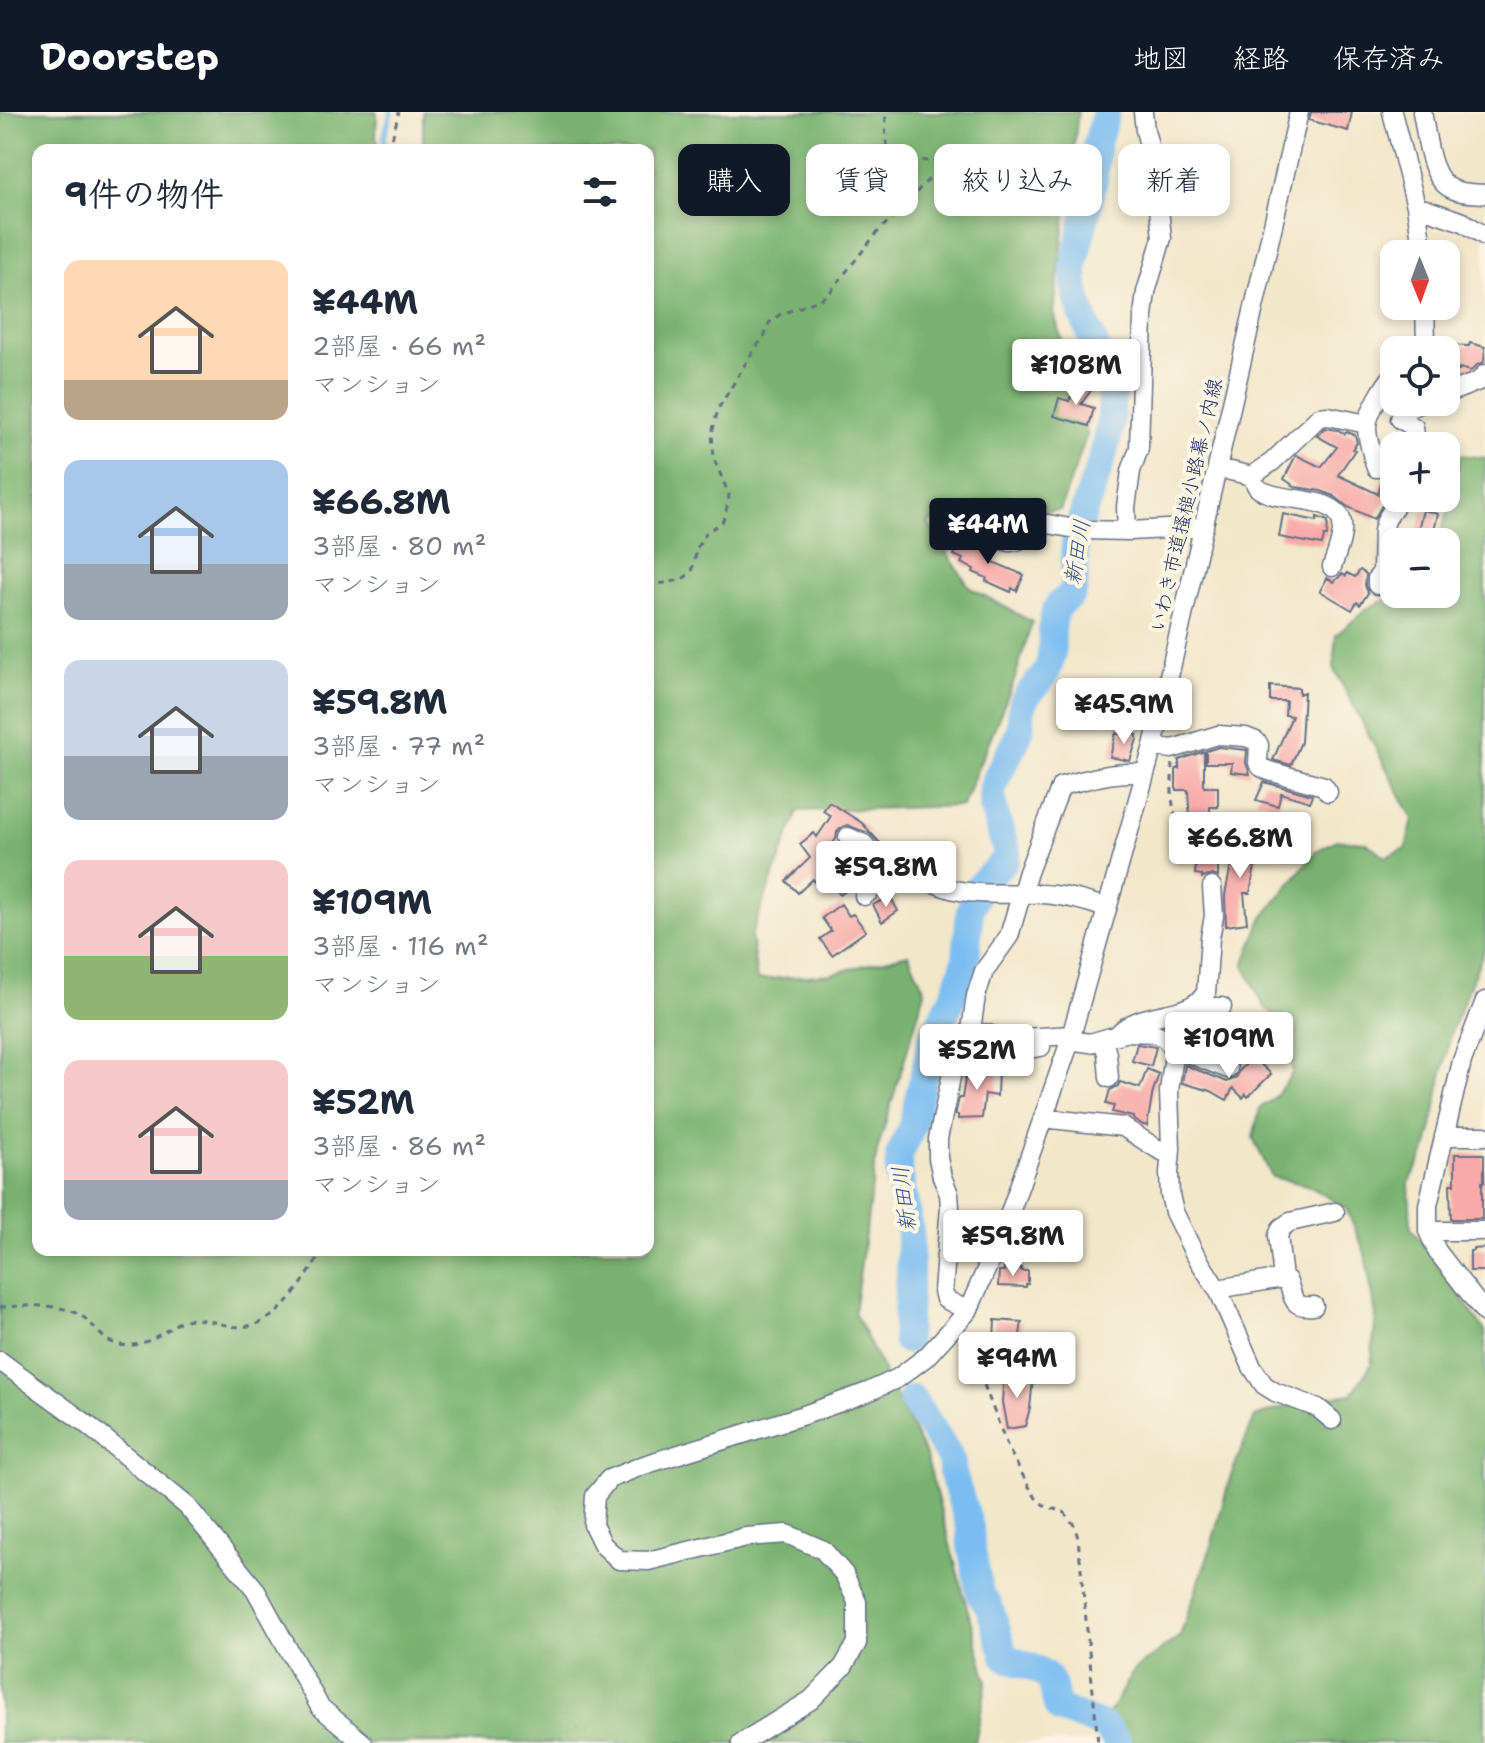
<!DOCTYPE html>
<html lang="ja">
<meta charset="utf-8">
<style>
body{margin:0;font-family:"Shantell Sans","Klee One",sans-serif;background:#f2f2f3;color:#1f2937;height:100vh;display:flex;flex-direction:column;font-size:30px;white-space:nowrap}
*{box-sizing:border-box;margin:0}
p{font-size:26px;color:#747a83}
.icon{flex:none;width:44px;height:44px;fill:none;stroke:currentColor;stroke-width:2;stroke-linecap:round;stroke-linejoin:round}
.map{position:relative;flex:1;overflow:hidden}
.sheet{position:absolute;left:32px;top:32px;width:622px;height:1112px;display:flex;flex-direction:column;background:#fff;border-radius:16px;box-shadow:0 4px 12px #0003}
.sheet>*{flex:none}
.top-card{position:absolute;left:678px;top:32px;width:686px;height:72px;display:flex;gap:16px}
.needle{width:52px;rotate:179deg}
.controls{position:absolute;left:1380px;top:128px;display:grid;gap:16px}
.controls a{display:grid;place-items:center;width:80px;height:80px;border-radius:16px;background:#fff;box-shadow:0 4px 12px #0003;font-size:40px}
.price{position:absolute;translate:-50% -68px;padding:0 18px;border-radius:8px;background:#fff;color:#222;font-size:26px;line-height:52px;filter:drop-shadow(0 2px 4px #0008)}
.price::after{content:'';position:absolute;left:50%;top:48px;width:24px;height:18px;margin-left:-12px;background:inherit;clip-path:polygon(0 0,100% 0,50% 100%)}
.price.current{background:#111827;color:#fff}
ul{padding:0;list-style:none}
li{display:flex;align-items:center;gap:24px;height:200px;padding:0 32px}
li span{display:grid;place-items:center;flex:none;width:224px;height:160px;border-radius:16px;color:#555}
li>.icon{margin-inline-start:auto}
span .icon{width:96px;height:96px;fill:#fffc;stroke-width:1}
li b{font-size:34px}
h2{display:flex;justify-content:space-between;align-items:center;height:96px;padding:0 32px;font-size:34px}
.tag{padding:0 28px;border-radius:16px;background:#fff;box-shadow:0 4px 12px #0003;font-size:28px;line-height:72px}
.tag.current{background:#111827;color:#fff}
header{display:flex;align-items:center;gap:48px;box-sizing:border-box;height:112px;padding:0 40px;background:#111827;color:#fff}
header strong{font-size:38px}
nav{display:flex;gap:44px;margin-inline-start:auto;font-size:28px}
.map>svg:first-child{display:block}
</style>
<header>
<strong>Doorstep</strong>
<nav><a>地図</a><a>経路</a><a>保存済み</a></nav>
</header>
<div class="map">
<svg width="1485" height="1631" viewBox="0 0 1485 1631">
<rect width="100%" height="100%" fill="#fcf5e5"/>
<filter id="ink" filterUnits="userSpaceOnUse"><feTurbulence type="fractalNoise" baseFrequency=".0125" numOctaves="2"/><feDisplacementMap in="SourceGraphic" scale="16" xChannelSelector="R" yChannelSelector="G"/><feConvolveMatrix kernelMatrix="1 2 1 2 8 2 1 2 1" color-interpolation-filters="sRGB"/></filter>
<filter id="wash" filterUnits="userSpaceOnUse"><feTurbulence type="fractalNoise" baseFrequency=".006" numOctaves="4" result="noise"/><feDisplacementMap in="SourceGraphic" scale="32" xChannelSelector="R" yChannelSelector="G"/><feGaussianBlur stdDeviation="1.8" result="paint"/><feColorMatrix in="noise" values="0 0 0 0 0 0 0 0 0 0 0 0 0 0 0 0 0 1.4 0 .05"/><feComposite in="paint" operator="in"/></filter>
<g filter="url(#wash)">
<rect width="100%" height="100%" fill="#f1e7ca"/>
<path fill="#79b26f" stroke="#4a7066" stroke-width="2" d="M0 0H377L376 25 381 38H38V1138H648V38H423V0H1078L1054 201 1087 323 1060 398 927 410 970 476 1032 510 1014 569 962 694 798 699 751 824 757 868 831 862 908 842 925 879 877 1039 854 1200 926 1344 987 1569 975 1631H0Z
M1460 343 1485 346V836L1451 920 1428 1034 1409 1071 1411 1116 1485 1219V1631H1127L1109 1602 1133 1559 1180 1524 1210 1438 1231 1363 1255 1305 1305 1288 1352 1282 1371 1253 1376 1204 1365 1141 1346 1096 1307 1073 1272 1065 1253 1026 1260 996 1274 986 1292 962 1294 922 1264 894 1244 853 1262 807 1316 739 1337 728 1365 730 1386 745 1406 736 1413 707 1334 557 1336 523 1368 496 1398 482H1446V430H1435C1450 404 1455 372 1460 343Z"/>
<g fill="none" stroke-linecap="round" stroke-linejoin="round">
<path stroke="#7cbdf1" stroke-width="5" d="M385 38 384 26 391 0"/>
<path stroke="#7cbdf1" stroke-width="28" d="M906 1228 908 1181 910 1164V1119L899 1061V1044L912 1014 932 927 956 879 966 847 970 798 979 774 1006 747 1007 740C1002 724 989 692 993 676 997 659 1013 638 1019 621 1023 611 1019 601 1023 591 1028 578 1042 570 1048 557 1055 540 1049 521 1054 504 1059 485 1066 491 1072 481 1077 473 1073 445 1075 433 1081 396 1101 361 1108 323 1112 306 1113 287 1108 269 1098 231 1072 196 1074 154L1094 68 1096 35 1106 0
M912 1287 948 1342 952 1351V1360L970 1415 971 1434 980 1482 989 1494 1005 1544C1019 1554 1039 1553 1050 1568 1056 1577 1053 1588 1059 1597L1104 1614 1118 1631"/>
</g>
<g id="blocks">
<path fill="#f7aaa7" d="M1311 0H1352L1348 19 1309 8Z
M1470 231 1485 235 1484 250 1477 253 1471 259 1459 256V259H1446V233L1469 234Z
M1079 269 1092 277 1081 292 1094 296 1089 314 1054 304 1059 286 1069 289Z
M1324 316 1338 318 1345 322 1347 320 1355 323 1357 331 1352 337 1355 338 1338 363 1378 382 1383 365 1387 360V352L1391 340H1394V373L1374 407 1348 395 1334 384 1321 379 1296 375 1284 367 1296 343 1321 355 1337 335 1317 324Z
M1423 398 1438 402 1433 423 1430 430H1415Z
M1283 402 1317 409V405L1328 409 1327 424H1324L1322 433 1279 425Z
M962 426 992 439 990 443 995 445 993 450 1024 463 1017 479 1012 476 1011 480 986 469 987 466 973 460 974 457 961 451 963 447 954 443Z
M1360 458 1366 462 1365 473 1368 481 1360 493 1357 490 1352 498 1320 479 1327 466 1334 470 1342 462 1346 464 1347 461 1355 465Z
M1270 574 1299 576V582L1304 580 1301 630 1291 653 1273 648 1292 604 1285 603 1286 589H1270Z
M1123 618 1137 623V627L1130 649 1110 645 1116 621 1122 623Z
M1219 635 1247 638 1246 651 1250 662 1231 660 1232 651H1206V639Z
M1202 640H1204V675H1218V695H1210V705H1205V708H1190L1188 678H1177L1176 676V657H1179V648Z
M1264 670 1312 683 1310 690 1281 681 1278 694 1256 688Z
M829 690 862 711 882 733 869 721 847 713 842 715 837 720 836 727 831 734 849 758 867 754 874 762 861 771 851 773 852 774 840 783 829 767 818 775 813 767 798 781 786 769 810 746 800 732 814 721 817 725 831 704 823 699Z
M1238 718 1249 721 1246 736 1258 738 1250 781H1244L1247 811 1226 814 1225 783Z
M1197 745 1218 747V765L1212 763 1202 766V763L1195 762Z
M890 784 898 799 882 810 873 793Z
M841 792 849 804 853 802 866 819 832 843 820 827 831 819 822 806Z
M1137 932 1156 935 1151 954 1132 949Z
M1253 945 1271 962 1248 985 1246 982 1243 986 1233 976 1227 988 1211 979 1182 971 1185 953 1227 970 1236 966 1240 958Z
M967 954 998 958 997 984 985 982 982 1006 958 1007V1003H955L959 986H962Z
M1147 957 1159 962 1153 979 1147 1014 1141 1012 1133 1007V1005L1112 1000 1114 994 1106 992 1110 978 1118 974 1120 970 1140 976Z
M1455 1042H1484V1070H1482V1107H1451L1450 1072H1455Z
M1485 1136V1159H1470V1139H1473V1137Z
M1004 1155 1021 1156V1159H1028V1172H1026V1175L998 1174 999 1159H1004Z
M995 1208 1022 1210 1016 1249 998 1247 999 1228H994Z
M1004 1262 1033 1267 1030 1296 1025 1314 1007 1317 1002 1290Z"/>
</g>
</g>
<g filter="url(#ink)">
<use href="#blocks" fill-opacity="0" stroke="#666f84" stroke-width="2"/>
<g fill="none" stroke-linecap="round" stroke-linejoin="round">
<defs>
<path id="minor" d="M1392 0 1416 94 1423 142
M1422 0C1427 23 1429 67 1452 77 1462 82 1474 81 1485 82
M1416 94 1463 110 1485 124
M1425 194 1426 229
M1446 282 1479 269 1485 262
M1416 334 1414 315 1400 307 1407 297 1425 290
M1218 356 1252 364C1254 368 1255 373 1258 376 1276 392 1338 381 1342 411 1344 425 1336 442 1332 455
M1376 356C1373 344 1367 329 1367 316 1366 304 1385 272 1394 263
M1252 364 1272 350 1319 305 1328 304 1367 312
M1127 419 1126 395 1131 359 1139 336 1143 204 1146 180 1162 126 1155 58 1145 18 1143 0
M990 425 1010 430 1017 429 1042 413 1048 412 1081 418 1130 419 1204 415
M1377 473V466L1382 460 1383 419 1386 408 1400 386
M1153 634 1172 637 1218 623 1246 625 1256 629 1259 633 1258 651 1261 655 1269 659 1324 674 1328 680
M848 725 864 732 893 766
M864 784C874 775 888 765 902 764 919 762 937 774 955 778 987 785 1020 779 1053 783 1071 785 1089 790 1106 796
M1198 889 1212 895H1222
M1485 889 1462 949 1428 1093V1119L1437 1139 1485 1201
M971 918 1007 927 1071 923
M1118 922C1142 896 1187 909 1206 881L1210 826 1214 804 1212 775
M1069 928 1090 931 1128 920 1154 921 1163 925 1175 936 1228 957
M1103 928 1107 942 1109 966
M1175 936 1169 979 1171 1037 1169 1061 1170 1083 1174 1100 1193 1139 1219 1180 1252 1255 1264 1273 1275 1280 1318 1296 1332 1308
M1000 942 1041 935
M1043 1006 1123 1015 1156 1036 1170 1043
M1444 1024H1485
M1428 1119H1485
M1283 1166 1278 1124 1281 1116 1290 1110 1335 1100
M1217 1177 1283 1166 1287 1168C1295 1186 1290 1196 1314 1194
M968 1199 945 1187 943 1179 950 1095 949 1082 942 1065 938 1046V1027L954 951 971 918 976 884 984 859 1009 824 1028 760 1061 674C1089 667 1116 658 1145 662
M0 1249 84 1310 187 1394 255 1477 320 1595 363 1631
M741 1631 811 1588 843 1555 857 1531V1490L844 1462 823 1438 787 1422 746 1425 648 1449 619 1448 603 1433 593 1413 595 1384 609 1367 644 1353 807 1302 868 1280 898 1266 926 1245 968 1199 1006 1112 1068 935 1153 634 1299 0"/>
</defs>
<use href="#minor" stroke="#666f84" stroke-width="21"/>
<path stroke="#666f84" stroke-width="3" stroke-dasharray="6 6" stroke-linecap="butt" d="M392 38V27L399 0
M648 474 681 468 692 460 697 436 706 421 722 410 725 404 728 390 729 383 714 347 712 322 718 297 752 241 765 223 769 211 779 203 821 187 831 179 876 122 929 67 942 61 945 57 944 51 940 49C892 47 883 57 886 0
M1172 652C1173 670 1168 700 1182 713H1234
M0 1195C26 1194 61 1190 83 1205 95 1213 101 1228 116 1232 137 1238 154 1226 172 1215 175 1213 178 1210 182 1209 196 1204 216 1211 230 1214 276 1222 303 1170 323 1138
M963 1230 969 1239 978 1257 1008 1336 1028 1373 1036 1386 1045 1394 1064 1400 1074 1413 1078 1426 1098 1631"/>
<use href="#minor" stroke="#fff" stroke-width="18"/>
</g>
</g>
<g text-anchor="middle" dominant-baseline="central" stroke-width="8" stroke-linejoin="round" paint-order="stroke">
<g font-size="20" fill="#1b2f5e" stroke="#fcf5e5">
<text transform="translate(1186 393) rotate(-77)">いわき市道搔槌小路幕ノ内線</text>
</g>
<g font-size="22" font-style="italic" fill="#335283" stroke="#fcf5e5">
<text transform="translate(1077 440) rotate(-81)">新田川</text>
<text transform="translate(904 1087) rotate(-97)">新田川</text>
</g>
</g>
</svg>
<div class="controls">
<a><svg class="needle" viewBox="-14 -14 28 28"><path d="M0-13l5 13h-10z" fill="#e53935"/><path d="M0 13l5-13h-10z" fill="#747a83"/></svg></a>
<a><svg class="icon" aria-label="locate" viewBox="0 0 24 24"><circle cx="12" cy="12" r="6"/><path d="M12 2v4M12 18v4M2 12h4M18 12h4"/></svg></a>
<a>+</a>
<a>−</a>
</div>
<b class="price" style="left:1076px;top:295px">¥108M</b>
<b class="price current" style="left:988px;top:454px">¥44M</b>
<b class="price" style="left:1124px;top:634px">¥45.9M</b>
<b class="price" style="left:1240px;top:768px">¥66.8M</b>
<b class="price" style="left:886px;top:797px">¥59.8M</b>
<b class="price" style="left:1229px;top:968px">¥109M</b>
<b class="price" style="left:977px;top:980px">¥52M</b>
<b class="price" style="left:1013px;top:1166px">¥59.8M</b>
<b class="price" style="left:1017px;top:1288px">¥94M</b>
<div class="top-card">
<a class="tag current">購入</a>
<a class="tag">賃貸</a>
<a class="tag">絞り込み</a>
<a class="tag">新着</a>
</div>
<section class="sheet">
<h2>9件の物件<svg class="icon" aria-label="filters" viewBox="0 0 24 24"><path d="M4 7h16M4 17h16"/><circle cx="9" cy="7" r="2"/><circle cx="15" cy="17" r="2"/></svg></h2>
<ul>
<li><span style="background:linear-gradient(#ffd9b3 75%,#b9a48a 0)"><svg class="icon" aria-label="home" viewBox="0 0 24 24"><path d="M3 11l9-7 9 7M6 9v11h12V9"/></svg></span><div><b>¥44M</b><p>2部屋 · 66 m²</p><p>マンション</p></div></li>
<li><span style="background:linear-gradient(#a9c7e8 65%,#9aa5b1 0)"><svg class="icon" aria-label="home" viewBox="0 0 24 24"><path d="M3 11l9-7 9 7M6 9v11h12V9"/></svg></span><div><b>¥66.8M</b><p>3部屋 · 80 m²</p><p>マンション</p></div></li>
<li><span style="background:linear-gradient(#c9d6e8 60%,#9aa5b1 0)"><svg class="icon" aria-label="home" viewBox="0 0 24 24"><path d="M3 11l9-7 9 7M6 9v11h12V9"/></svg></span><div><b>¥59.8M</b><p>3部屋 · 77 m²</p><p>マンション</p></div></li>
<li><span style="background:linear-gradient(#f6c9c9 60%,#8fb573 0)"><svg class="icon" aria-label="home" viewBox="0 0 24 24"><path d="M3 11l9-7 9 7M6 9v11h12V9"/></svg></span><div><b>¥109M</b><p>3部屋 · 116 m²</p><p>マンション</p></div></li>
<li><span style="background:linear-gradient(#f6c9c9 75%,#9aa5b1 0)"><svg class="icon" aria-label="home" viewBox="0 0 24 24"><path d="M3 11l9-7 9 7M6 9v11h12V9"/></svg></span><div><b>¥52M</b><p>3部屋 · 86 m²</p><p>マンション</p></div></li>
</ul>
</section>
</div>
